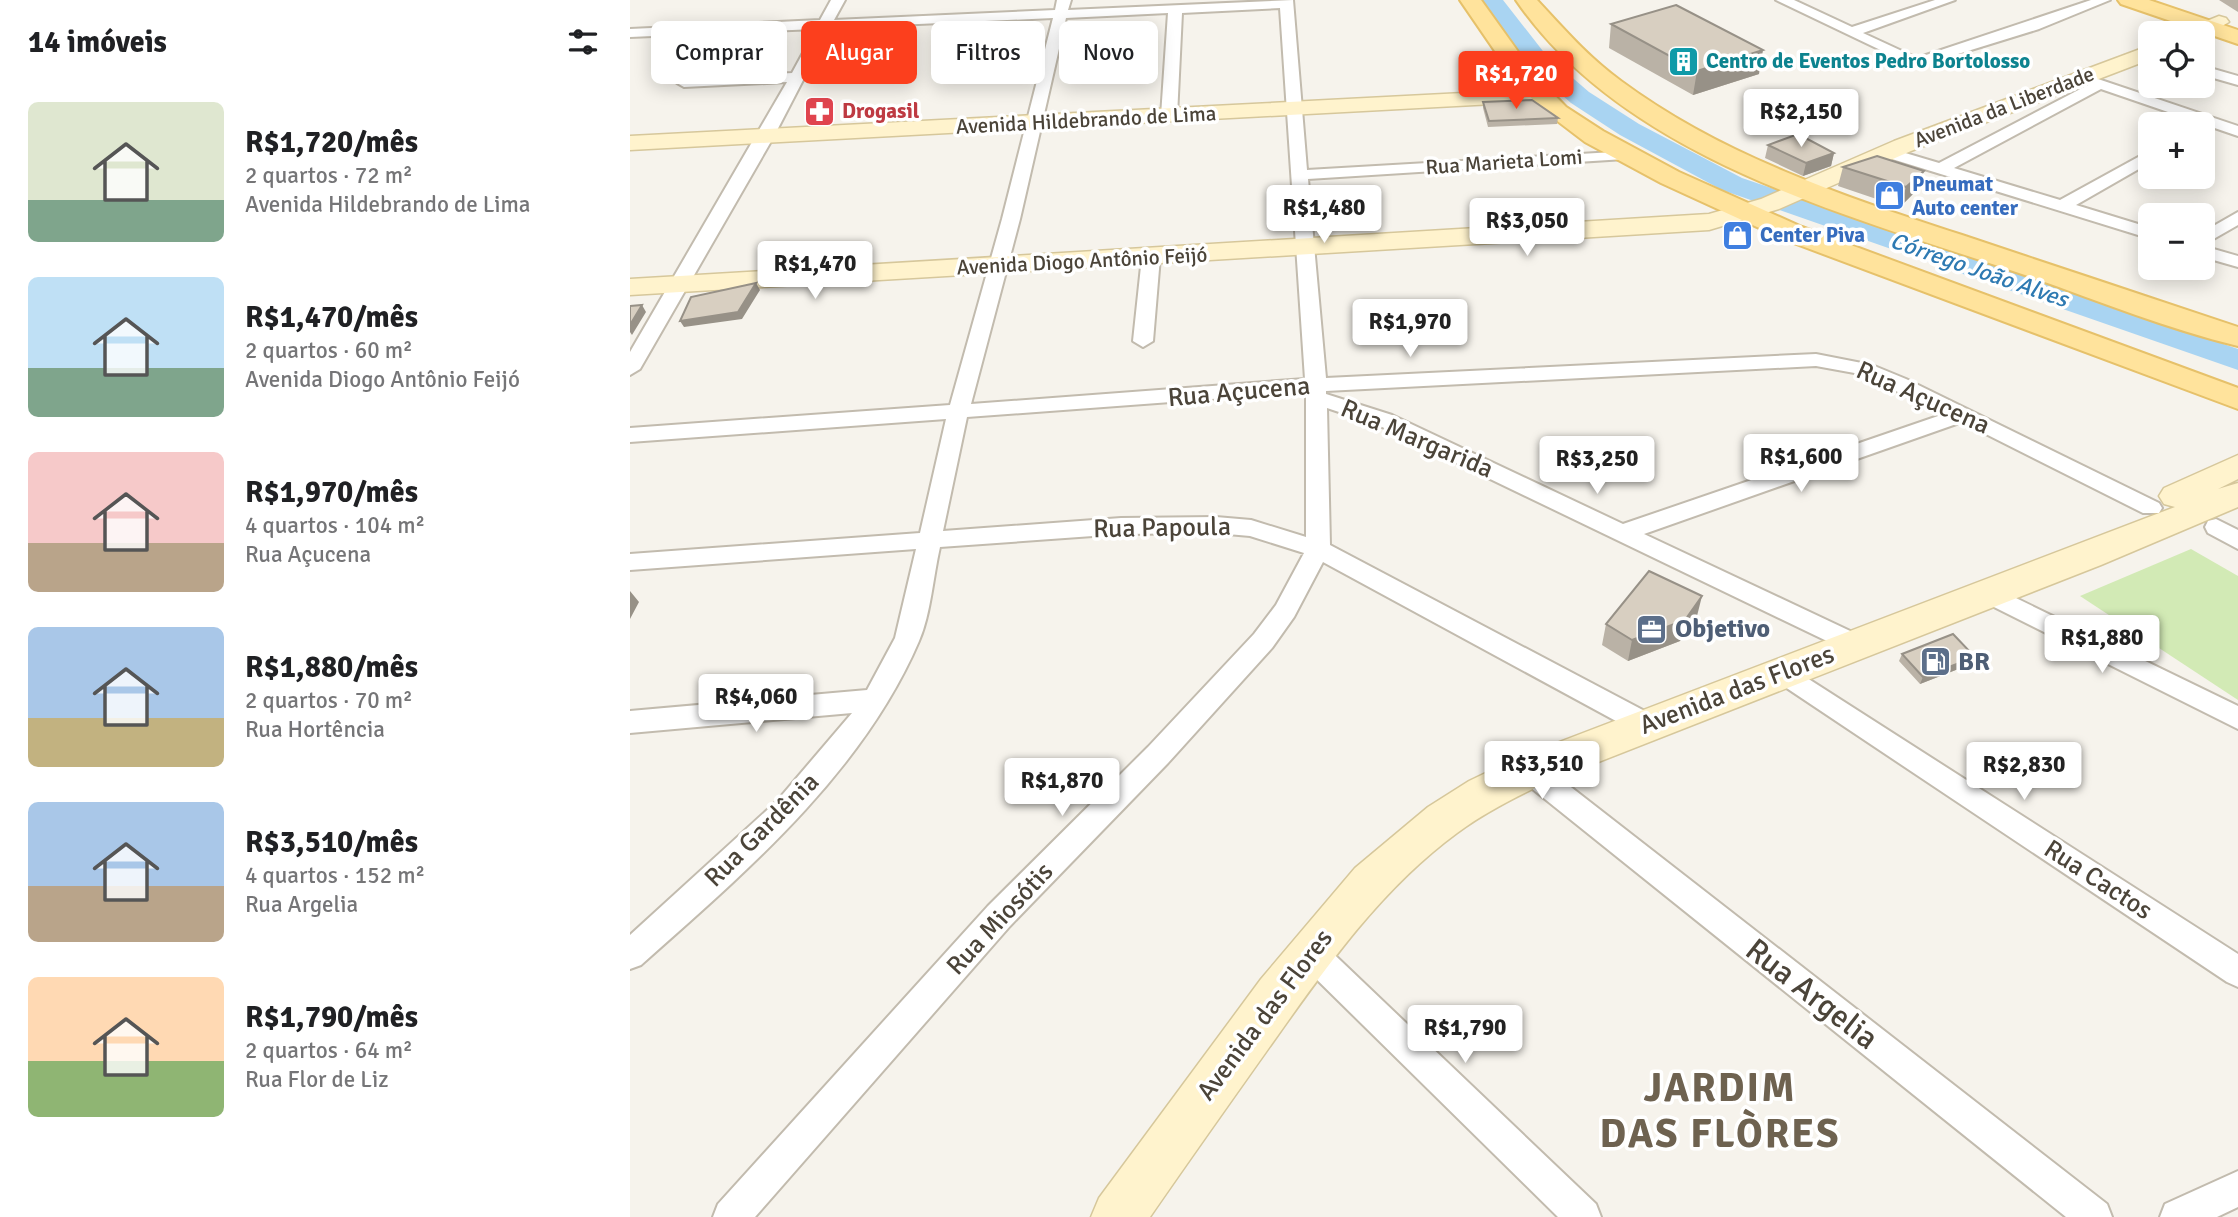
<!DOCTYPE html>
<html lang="pt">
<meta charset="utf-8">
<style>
body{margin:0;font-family:Signika,sans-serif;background:#f6f6f6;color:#202124;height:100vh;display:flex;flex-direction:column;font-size:26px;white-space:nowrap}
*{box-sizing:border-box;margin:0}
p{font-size:23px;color:#757577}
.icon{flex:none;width:38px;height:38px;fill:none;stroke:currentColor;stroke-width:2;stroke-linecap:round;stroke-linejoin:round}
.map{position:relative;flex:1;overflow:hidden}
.side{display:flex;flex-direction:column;background:#fff;width:630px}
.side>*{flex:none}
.top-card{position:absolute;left:21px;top:21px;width:665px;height:63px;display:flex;gap:14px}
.controls{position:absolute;left:1508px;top:21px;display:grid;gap:14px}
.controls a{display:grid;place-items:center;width:77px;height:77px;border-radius:10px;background:#fff;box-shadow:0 4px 18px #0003;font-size:35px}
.price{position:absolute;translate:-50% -60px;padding:0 16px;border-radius:7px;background:#fff;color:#222;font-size:23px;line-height:46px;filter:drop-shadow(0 2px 4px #0008)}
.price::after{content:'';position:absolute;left:50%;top:42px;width:21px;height:16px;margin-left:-10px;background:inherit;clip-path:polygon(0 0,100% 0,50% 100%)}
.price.on{background:#fc3f1d;color:#fff}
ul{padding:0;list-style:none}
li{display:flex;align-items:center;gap:21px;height:175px;padding:0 28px}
li span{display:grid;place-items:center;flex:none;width:196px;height:140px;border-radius:10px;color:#555}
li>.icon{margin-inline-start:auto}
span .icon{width:84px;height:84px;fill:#fffc;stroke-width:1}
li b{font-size:30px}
h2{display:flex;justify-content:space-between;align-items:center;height:84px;padding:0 28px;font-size:30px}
.chip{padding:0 24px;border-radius:10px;background:#fff;box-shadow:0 4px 18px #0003;font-size:24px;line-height:63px}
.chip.on{background:#fc3f1d;color:#fff}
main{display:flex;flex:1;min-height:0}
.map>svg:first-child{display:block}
</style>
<main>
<section class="side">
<h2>14 imóveis<svg class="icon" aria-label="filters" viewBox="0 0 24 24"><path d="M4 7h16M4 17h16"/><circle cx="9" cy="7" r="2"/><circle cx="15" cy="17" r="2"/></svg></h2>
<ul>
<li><span style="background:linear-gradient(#dfe7d0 70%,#7fa58c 0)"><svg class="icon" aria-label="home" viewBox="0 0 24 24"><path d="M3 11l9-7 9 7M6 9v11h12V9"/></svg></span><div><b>R$1,720/mês</b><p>2 quartos · 72 m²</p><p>Avenida Hildebrando de Lima</p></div></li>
<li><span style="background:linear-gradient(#bfe0f5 65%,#7fa58c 0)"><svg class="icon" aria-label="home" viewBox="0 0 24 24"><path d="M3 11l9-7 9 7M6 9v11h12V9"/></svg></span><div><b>R$1,470/mês</b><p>2 quartos · 60 m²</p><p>Avenida Diogo Antônio Feijó</p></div></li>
<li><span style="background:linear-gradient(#f6c9c9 65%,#b9a48a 0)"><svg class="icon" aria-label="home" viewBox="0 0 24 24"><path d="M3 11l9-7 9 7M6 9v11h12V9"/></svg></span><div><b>R$1,970/mês</b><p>4 quartos · 104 m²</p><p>Rua Açucena</p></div></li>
<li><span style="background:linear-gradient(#a9c7e8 65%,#c2b280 0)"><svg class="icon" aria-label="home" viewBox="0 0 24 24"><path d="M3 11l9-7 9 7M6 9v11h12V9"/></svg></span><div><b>R$1,880/mês</b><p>2 quartos · 70 m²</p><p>Rua Hortência</p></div></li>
<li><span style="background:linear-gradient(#a9c7e8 60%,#b9a48a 0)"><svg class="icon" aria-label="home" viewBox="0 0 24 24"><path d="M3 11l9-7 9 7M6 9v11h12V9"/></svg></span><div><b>R$3,510/mês</b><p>4 quartos · 152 m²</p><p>Rua Argelia</p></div></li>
<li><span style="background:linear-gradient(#ffd9b3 60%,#8fb573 0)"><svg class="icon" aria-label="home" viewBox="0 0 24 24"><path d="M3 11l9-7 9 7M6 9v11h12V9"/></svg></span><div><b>R$1,790/mês</b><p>2 quartos · 64 m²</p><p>Rua Flor de Liz</p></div></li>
</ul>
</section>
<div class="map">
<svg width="1608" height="1217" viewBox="0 0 1608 1217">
<rect width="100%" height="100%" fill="#f6f3ec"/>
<path fill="#d2eab5" d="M1561 549 1608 576V700L1450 596Z"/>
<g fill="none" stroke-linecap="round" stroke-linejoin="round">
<path fill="#a9d4f2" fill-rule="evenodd" d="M850 0H873L916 55 959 92 1009 124 1112 178 1608 349V370L1092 190 990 135 941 103 898 65Z"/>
<defs>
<path id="minor" d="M201 0H215L204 20 425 10 427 0H441L438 10 663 0 677 170 1001 151V157L995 159 678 179 696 378 1186 354 1242 365 1276 379 1529 503 1532 508 1529 513H1513L1332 422 1014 534 1235 638 1239 645 1235 652 1226 655 748 425 697 408 700 545 1026 717 1030 725 1026 733 1017 736 1008 733 693 562 664 617 642 648 538 763 380 926 125 1217H83L88 1204 358 906 518 747 624 634 646 605 674 553 620 536 586 533 491 534 310 547C303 577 301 613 289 641 233 772 117 871 11 965L0 969V935L147 801 222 713 0 733V711L237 690 265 638 286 549 0 570V554L290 533 316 419 0 442V428L320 405 372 219 423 18 200 28 143 138 10 369 0 375V352L157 82 54 87 47 83 54 79 162 73 186 29 0 37V29L190 20ZM650 8 675 379 341 404 390 219 436 18 538 13 531 116 539 121 547 116 552 13ZM1186 366 1230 374 1314 414 993 524 762 415 696 394V391ZM676 392V537L621 520 586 517 491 518 313 531 337 417Z
M1146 0H1164L1222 27 1305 0H1325L1233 33 1287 58 1461 0H1480L1409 29 1286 67Z
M1573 66 1608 76V85L1573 75Z
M1456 75 1608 126V136L1471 89 1324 168 1430 200 1521 150V162L1446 205 1521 228V239L1249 155 1247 152 1255 147 1309 163 1458 85 1449 79Z
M1608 212V225L1573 245V232Z
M1573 246 1608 256V267L1573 257Z
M521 252 530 257 523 341 513 347 503 341 512 257Z
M1586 519 1608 530V549L1578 533 1575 527 1578 521Z
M1359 585 1608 706V729L1350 600 1347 594 1350 588Z
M1152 662 1608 954V987L1597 982 1143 679 1139 672 1143 665Z
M900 760 910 763 1477 1204 1482 1217H1436L890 779 886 771 890 763Z
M679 937 690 941 966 1204 971 1217H928L668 961 664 951 668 941Z
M1608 1171V1207L1587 1217H1530L1535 1204Z"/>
<path id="secondary" d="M1589 16 1596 18 1599 22 1573 37V33H1554L1557 29Z
M1521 45V59L1281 151 1149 209 1079 230 0 295V279L1079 214 1131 199 1264 141Z
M911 89 922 96 919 101 0 150V136Z
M1608 455V479L1588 489 1608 483V507L1471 565 915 783C884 798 854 813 827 833 748 891 692 973 636 1052 597 1107 558 1162 520 1217H461L469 1198 631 979 725 868 798 807 839 781 885 759 1545 507 1534 504 1529 496 1534 488Z"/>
<path id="primary" d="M830 0H851L904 74 936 107 973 131 1049 172 1172 227 1608 388V409L1153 239 1031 183 955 142 909 107 878 70Z
M886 0H907C933 28 959 58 991 81 1092 156 1213 196 1332 235 1424 266 1516 296 1608 327V346C1533 328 1459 297 1386 272 1215 214 994 158 886 0Z
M1488 0H1519L1608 30V44L1491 4Z"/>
</defs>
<use href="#minor" stroke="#c2bbae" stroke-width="4"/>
<use href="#secondary" stroke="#d6c79b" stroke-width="3"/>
<use href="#primary" stroke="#e6c16a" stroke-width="4"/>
<use href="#minor" fill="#fff" fill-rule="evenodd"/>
<use href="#secondary" fill="#fff3cd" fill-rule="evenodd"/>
<use href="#primary" fill="#ffe39c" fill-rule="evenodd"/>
</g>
<path fill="#bab2a6" d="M1589 0H1608V12Z
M981 24 1129 74 1063 95 979 48Z
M853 102 928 118 927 124 858 127 853 108Z
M1138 145 1204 153 1201 166 1173 176 1135 158Z
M1213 167 1287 190 1270 207 1208 186Z
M1067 616 1050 641 998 661 972 645 976 624Z
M1272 654 1345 657 1341 664 1290 684 1269 661Z"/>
<path fill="#979187" d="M1133 50 1129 74 1063 95 1067 71Z
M1204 153 1201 166 1173 176 1176 163Z
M1294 171 1287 190 1270 207 1276 187Z
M126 283 130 290 112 319 54 327 50 321Z
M12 305 16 312 2 335 0 332V325Z
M0 591 9 602 0 619Z
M1072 596 1067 616 1050 641 998 661 1002 640Z
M1345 657 1341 664 1290 684 1293 677Z"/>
<path fill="#d8cfc1" stroke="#979187" stroke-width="2" d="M1046 5 1133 50 1067 71 981 24Z
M902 100 928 118 859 121 853 102Z
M1168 134 1204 153 1176 163 1138 145Z
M1247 156 1294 171 1276 187 1213 167Z
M126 283 108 312 50 321 61 297Z
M12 305 0 325V306Z
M1019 571 1072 596 1055 620 1002 640 976 624Z
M1323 634 1345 657 1293 677 1272 654Z"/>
<defs>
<symbol id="building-square" viewBox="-11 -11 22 22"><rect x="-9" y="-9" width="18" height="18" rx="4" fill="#0f9aa8" stroke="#fff"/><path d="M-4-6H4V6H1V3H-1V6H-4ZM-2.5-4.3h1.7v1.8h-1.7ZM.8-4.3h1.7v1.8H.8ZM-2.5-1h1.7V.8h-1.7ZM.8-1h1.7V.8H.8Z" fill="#fff"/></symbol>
<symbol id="pharmacy-square" viewBox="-11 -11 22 22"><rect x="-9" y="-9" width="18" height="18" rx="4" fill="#e0444e" stroke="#fff"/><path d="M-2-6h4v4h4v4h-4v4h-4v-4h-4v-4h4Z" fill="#fff"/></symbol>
<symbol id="shop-square" viewBox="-11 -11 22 22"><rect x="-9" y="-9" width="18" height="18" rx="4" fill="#3f7fe0" stroke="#fff"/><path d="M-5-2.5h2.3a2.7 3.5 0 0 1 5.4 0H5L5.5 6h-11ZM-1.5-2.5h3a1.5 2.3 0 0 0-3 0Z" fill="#fff"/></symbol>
<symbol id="office-square" viewBox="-11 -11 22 22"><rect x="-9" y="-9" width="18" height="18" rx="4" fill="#5c6f8a" stroke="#fff"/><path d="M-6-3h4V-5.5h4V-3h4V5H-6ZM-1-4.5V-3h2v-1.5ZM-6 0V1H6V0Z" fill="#fff"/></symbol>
<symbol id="fuel-square" viewBox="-11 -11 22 22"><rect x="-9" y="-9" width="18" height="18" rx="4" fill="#5c6f8a" stroke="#fff"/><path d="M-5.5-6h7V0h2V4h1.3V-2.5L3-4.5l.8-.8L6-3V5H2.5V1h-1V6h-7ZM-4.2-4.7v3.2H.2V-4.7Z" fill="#fff"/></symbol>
</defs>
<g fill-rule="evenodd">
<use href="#building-square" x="1036" y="44" width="35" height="35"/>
<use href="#pharmacy-square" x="172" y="94" width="35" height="35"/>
<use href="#shop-square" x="1242" y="178" width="35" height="35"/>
<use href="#shop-square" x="1090" y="218" width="35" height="35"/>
<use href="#office-square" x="1004" y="612" width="35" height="35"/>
<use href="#fuel-square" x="1288" y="644" width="35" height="35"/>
</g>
<g text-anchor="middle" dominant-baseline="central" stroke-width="7" stroke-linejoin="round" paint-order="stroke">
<g font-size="21" font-weight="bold" fill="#0d838f" stroke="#fff" text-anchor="start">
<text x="1076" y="61">Centro de Eventos Pedro Bortolosso</text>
</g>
<g font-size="21" fill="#4b4439" stroke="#fff">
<text transform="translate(1374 107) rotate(-21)">Avenida da Liberdade</text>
<text transform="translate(456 120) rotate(-3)">Avenida Hildebrando de Lima</text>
<text transform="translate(874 162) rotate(-4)">Rua Marieta Lomi</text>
<text transform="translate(452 261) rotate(-3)">Avenida Diogo Antônio Feijó</text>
</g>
<g font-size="21" font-weight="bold" fill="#be3a42" stroke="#fff" text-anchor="start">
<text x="212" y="111">Drogasil</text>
</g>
<g font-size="21" font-weight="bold" fill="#366cbe" stroke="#fff" text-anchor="start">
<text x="1282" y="184">Pneumat<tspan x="1282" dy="24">Auto center</tspan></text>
<text x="1130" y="235">Center Piva</text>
</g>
<g font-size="23" font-style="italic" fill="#2e7ab2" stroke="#fff">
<text transform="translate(1349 270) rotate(19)">Córrego João Alves</text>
</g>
<g font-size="26" fill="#4b4439" stroke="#fff">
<text transform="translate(609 392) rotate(-5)">Rua Açucena</text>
<text transform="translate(1293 398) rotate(24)">Rua Açucena</text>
<text transform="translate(787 439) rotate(23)">Rua Margarida</text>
<text transform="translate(532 528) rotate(-1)">Rua Papoula</text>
<text transform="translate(1107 690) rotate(-21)">Avenida das Flores</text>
<text transform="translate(132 830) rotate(-45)">Rua Gardênia</text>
<text transform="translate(1468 880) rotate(33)">Rua Cactos</text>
<text transform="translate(370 919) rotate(-47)">Rua Miosótis</text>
<text transform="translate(635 1015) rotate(-53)">Avenida das Flores</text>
</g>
<g font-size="26" font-weight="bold" fill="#4e5e75" stroke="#fff" text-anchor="start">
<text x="1045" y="629">Objetivo</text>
<text x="1328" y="662">BR</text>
</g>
<g font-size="32" fill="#4b4439" stroke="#fff">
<text transform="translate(1182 994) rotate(38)">Rua Argelia</text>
</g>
<g font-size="40" font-weight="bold" letter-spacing="2" fill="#6e6250" stroke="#fff">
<text x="1090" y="1088">JARDIM<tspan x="1090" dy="46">DAS FLÒRES</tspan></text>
</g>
</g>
</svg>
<div class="controls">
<a><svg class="icon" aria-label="locate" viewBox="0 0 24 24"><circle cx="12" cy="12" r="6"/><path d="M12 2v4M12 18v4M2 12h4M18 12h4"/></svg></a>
<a>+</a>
<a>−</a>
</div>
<b class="price on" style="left:886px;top:111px">R$1,720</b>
<b class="price" style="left:1171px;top:149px">R$2,150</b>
<b class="price" style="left:694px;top:245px">R$1,480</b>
<b class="price" style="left:897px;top:258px">R$3,050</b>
<b class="price" style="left:185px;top:301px">R$1,470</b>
<b class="price" style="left:780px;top:359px">R$1,970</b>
<b class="price" style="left:1171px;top:494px">R$1,600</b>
<b class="price" style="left:967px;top:496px">R$3,250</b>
<b class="price" style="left:1472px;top:675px">R$1,880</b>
<b class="price" style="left:126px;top:734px">R$4,060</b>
<b class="price" style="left:912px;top:801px">R$3,510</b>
<b class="price" style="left:1394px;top:802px">R$2,830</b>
<b class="price" style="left:432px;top:818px">R$1,870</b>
<b class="price" style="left:835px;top:1065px">R$1,790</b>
<div class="top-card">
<a class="chip">Comprar</a>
<a class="chip on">Alugar</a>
<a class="chip">Filtros</a>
<a class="chip">Novo</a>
</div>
</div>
</main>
